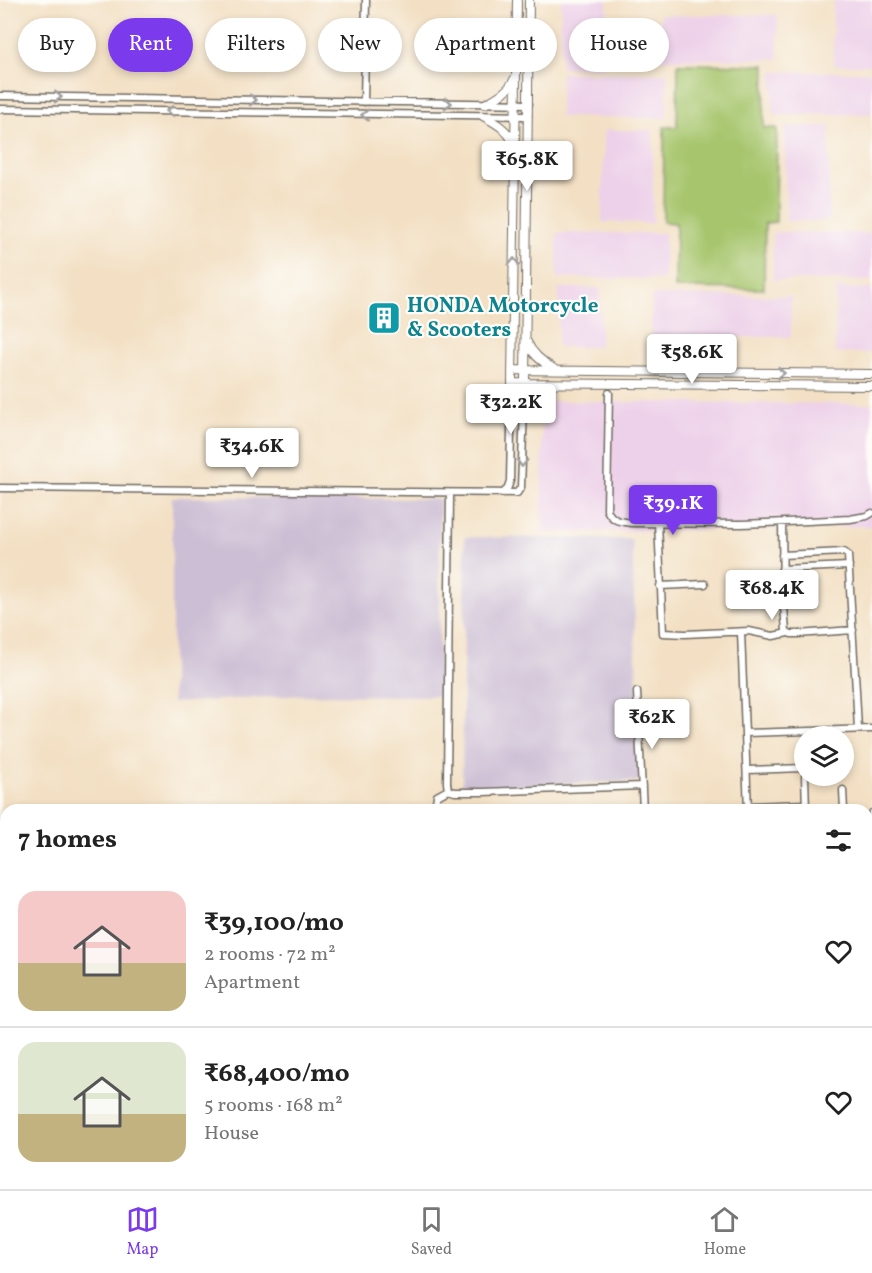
<!DOCTYPE html>
<meta charset="utf-8">
<style>
body{margin:0;font-family:Vollkorn,serif;background:#f6f6f6;color:#222;height:100vh;display:flex;flex-direction:column;font-size:22px;white-space:nowrap}
*{box-sizing:border-box;margin:0}
p{font-size:20px;color:#767676}
.icon{flex:none;width:33px;height:33px;fill:none;stroke:currentColor;stroke-width:2;stroke-linecap:round;stroke-linejoin:round}
.map{position:relative;flex:1;overflow:hidden}
.panel{position:absolute;left:0px;top:804px;width:873px;height:386px;display:flex;flex-direction:column;background:#fff;border-radius:18px 18px 0 0;box-shadow:0 3px 9px #0003}
.panel>*{flex:none}
.guide{position:absolute;left:18px;top:18px;width:837px;height:54px;display:flex;gap:12px}
.tools{position:absolute;left:794px;top:726px;display:grid;gap:12px}
.tools a{display:grid;place-items:center;width:60px;height:60px;border-radius:50%;background:#fff;box-shadow:0 3px 9px #0003;font-size:30px}
.price{position:absolute;translate:-50% -51px;padding:0 14px;border-radius:6px;background:#fff;color:#222;font-size:20px;line-height:39px;filter:drop-shadow(0 2px 3px #0008)}
.price::after{content:'';position:absolute;left:50%;top:36px;width:18px;height:14px;margin-left:-9px;background:inherit;clip-path:polygon(0 0,100% 0,50% 100%)}
.price.current{background:#7c3aed;color:#fff}
ul{padding:0;list-style:none}
li{display:flex;align-items:center;gap:18px;height:150px;padding:0 18px}
li+li{border-top:2px solid #e0e0e0}
li span{display:grid;place-items:center;flex:none;width:168px;height:120px;border-radius:18px;color:#555}
li>.icon{margin-inline-start:auto}
span .icon{width:72px;height:72px;fill:#fffc;stroke-width:1}
li b{font-size:26px}
h2{display:flex;justify-content:space-between;align-items:center;height:72px;padding:0 18px;font-size:26px}
.tag{padding:0 21px;border-radius:27px;background:#fff;box-shadow:0 3px 9px #0003;font-size:21px;line-height:54px}
.tag.current{background:#7c3aed;color:#fff}
.tab-bar{display:flex;justify-content:space-around;align-items:center;height:84px;border-top:2px solid #e0e0e0;background:#fff;font-size:16px;color:#767676}
.tab-bar a{display:grid;justify-items:center;gap:3px}
.tab-bar .current{color:#7c3aed}
.map>svg:first-child{display:block}
</style>
<div class="map">
<svg width="872" height="1189" viewBox="0 0 872 1189">
<rect width="100%" height="100%" fill="#fdfcf7"/>
<filter id="ink" filterUnits="userSpaceOnUse"><feTurbulence type="fractalNoise" baseFrequency=".0167" numOctaves="2"/><feDisplacementMap in="SourceGraphic" scale="12" xChannelSelector="R" yChannelSelector="G"/><feConvolveMatrix kernelMatrix="1 2 1 2 8 2 1 2 1" color-interpolation-filters="sRGB"/></filter>
<filter id="wash" filterUnits="userSpaceOnUse"><feTurbulence type="fractalNoise" baseFrequency=".008" numOctaves="4" result="noise"/><feDisplacementMap in="SourceGraphic" scale="24" xChannelSelector="R" yChannelSelector="G"/><feGaussianBlur stdDeviation="1.35" result="paint"/><feColorMatrix in="noise" values="0 0 0 0 0 0 0 0 0 0 0 0 0 0 0 0 0 1.4 0 .05"/><feComposite in="paint" operator="in"/></filter>
<g filter="url(#wash)">
<rect width="100%" height="100%" fill="#f3e0c4"/>
<path fill="#edd0e9" d="M561 0H607V67L561 68Z
M833 0H872V65H833Z
M660 15H778V59H660Z
M773 72H872V114L773 115Z
M561 73H667V118L560 117Z
M829 126V221H786L785 127Z
M604 130H653V223L602 222Z
M773 232 872 233V281L773 280Z
M557 233H665L664 279 557 278Z
M559 288H600V347H558Z
M836 288 872 289 871 353H835Z
M652 295 791 296V337H651Z
M542 401 872 404V526L542 533Z"/>
<path fill="#ccbed4" d="M172 497 440 499 439 696 302 695 172 703Z
M465 537 632 539 640 781 462 787Z"/>
<path fill="#a6c56c" stroke="#68784c" stroke-width="1.5" d="M678 64 765 65 764 128H777L776 222 765 223 764 289 675 288 676 223 663 222 664 127H677Z
M291 1184H634L631 1189H279Z"/>
</g>
<g filter="url(#ink)">
<g fill="none" stroke-linecap="round" stroke-linejoin="round">
<defs>
<path id="minor" d="M0 96 529 104
M364 102 366 0
M0 109 528 116
M609 393 607 510C613 522 620 521 632 523L742 524 850 519 867 516 872 513
M0 488 517 493 521 487 525 383
M450 493 447 783 448 790 455 792H483L642 786
M504 493 508 487 510 481 512 383
M658 523 663 633 685 634 749 631 773 636 788 633
M782 523 783 596 786 631 791 634H798L853 630
M782 555 844 552 848 555 856 691 858 729
M782 569 849 566
M660 586 705 584
M741 632 748 810
M637 692 643 810
M745 733 872 729
M747 770 804 768
M805 776 806 810
M843 790 844 810
M748 806 806 804
M436 810V802L437 796 448 790
M867 826 872 813
M0 862 6 866
M867 910 872 895
M0 915H6
M867 937 872 941
M867 976 872 980
M0 987 6 988
M867 992 872 996
M867 1022 872 1026
M867 1051 872 1049
M0 1059 6 1066
M0 1074H6
M867 1093 872 1096
M867 1136H872
M142 1184 143 1189
M208 1184 209 1189
M305 1184V1189
M814 1184 816 1189
M846 1184 848 1189
M60 1189 64 1187 84 1184
M100 1189 102 1184
M250 1189 255 1188 259 1184"/>
<path id="major" d="M517 0 512 383 872 386
M485 104C498 97 509 91 515 78
M483 116C496 123 509 130 514 145
M527 342C532 354 542 362 554 369
M512 370 872 374
M525 383 529 0
M525 410C531 400 537 389 549 385"/>
<path id="highway" d="M867 859 872 844
M867 883 872 869
M826 1184 828 1189
M835 1184 836 1189"/>
</defs>
<use href="#minor" stroke="#716a61" stroke-width="9"/>
<use href="#major" stroke="#716a61" stroke-width="10"/>
<use href="#highway" stroke="#716a61" stroke-width="11"/>
<use href="#minor" stroke="#fff" stroke-width="6"/>
<use href="#major" stroke="#fff" stroke-width="8"/>
<use href="#highway" stroke="#fff" stroke-width="8"/>
</g>
<defs><path id="oneway-chevron" d="M-2-3.5L2.5 0L-2 3.5" fill="none" stroke-width="1.6" stroke-linecap="round" stroke-linejoin="round" transform="scale(1.5)"/></defs>
<g stroke="#a0a0a0">
<use href="#oneway-chevron" transform="translate(58 97) rotate(1)"/>
<use href="#oneway-chevron" transform="translate(253 100) rotate(1)"/>
<use href="#oneway-chevron" transform="translate(448 103) rotate(1)"/>
<use href="#oneway-chevron" transform="translate(170 111) rotate(-179)"/>
<use href="#oneway-chevron" transform="translate(365 115) rotate(-179)"/>
<use href="#oneway-chevron" transform="translate(514 262) rotate(-89)"/>
<use href="#oneway-chevron" transform="translate(781 373) rotate(1)"/>
<use href="#oneway-chevron" transform="translate(522 463) rotate(92)"/>
</g>
</g>
<defs>
<symbol id="building-square" viewBox="-11 -11 22 22"><rect x="-9" y="-9" width="18" height="18" rx="4" fill="#0f9aa8" stroke="#fdfcf7"/><path d="M-4-6H4V6H1V3H-1V6H-4ZM-2.5-4.3h1.7v1.8h-1.7ZM.8-4.3h1.7v1.8H.8ZM-2.5-1h1.7V.8h-1.7ZM.8-1h1.7V.8H.8Z" fill="#fff"/></symbol>
</defs>
<g fill-rule="evenodd">
<use href="#building-square" x="365" y="299" width="38" height="38"/>
</g>
<g text-anchor="middle" dominant-baseline="central" stroke-width="4.5" stroke-linejoin="round" paint-order="stroke">
<g font-size="21" font-weight="bold" fill="#0d838f" stroke="#fdfcf7" text-anchor="start">
<text x="407" y="306">HONDA Motorcycle<tspan x="407" dy="24">&amp; Scooters</tspan></text>
</g>
</g>
</svg>
<div class="tools">
<a><svg class="icon" aria-label="layers" viewBox="0 0 24 24"><path d="M12 4l9 5-9 5-9-5zM3 14l9 5 9-5"/></svg></a>
</div>
<b class="price" style="left:527px;top:192px">₹65.8K</b>
<b class="price" style="left:692px;top:385px">₹58.6K</b>
<b class="price" style="left:511px;top:435px">₹32.2K</b>
<b class="price" style="left:252px;top:479px">₹34.6K</b>
<b class="price current" style="left:673px;top:536px">₹39.1K</b>
<b class="price" style="left:772px;top:621px">₹68.4K</b>
<b class="price" style="left:652px;top:750px">₹62K</b>
<div class="guide">
<a class="tag">Buy</a>
<a class="tag current">Rent</a>
<a class="tag">Filters</a>
<a class="tag">New</a>
<a class="tag">Apartment</a>
<a class="tag">House</a>
</div>
<section class="panel">
<h2>7 homes<svg class="icon" aria-label="filters" viewBox="0 0 24 24"><path d="M4 7h16M4 17h16"/><circle cx="9" cy="7" r="2"/><circle cx="15" cy="17" r="2"/></svg></h2>
<ul>
<li><span style="background:linear-gradient(#f6c9c9 60%,#c2b280 0)"><svg class="icon" aria-label="home" viewBox="0 0 24 24"><path d="M3 11l9-7 9 7M6 9v11h12V9"/></svg></span><div><b>₹39,100/mo</b><p>2 rooms · 72 m²</p><p>Apartment</p></div><svg class="icon" aria-label="heart" viewBox="0 0 24 24"><path d="M12 20l-8-8c-3-5 5-10 8-4 3-6 11-1 8 4z"/></svg></li>
<li><span style="background:linear-gradient(#dfe7d0 60%,#c2b280 0)"><svg class="icon" aria-label="home" viewBox="0 0 24 24"><path d="M3 11l9-7 9 7M6 9v11h12V9"/></svg></span><div><b>₹68,400/mo</b><p>5 rooms · 168 m²</p><p>House</p></div><svg class="icon" aria-label="heart" viewBox="0 0 24 24"><path d="M12 20l-8-8c-3-5 5-10 8-4 3-6 11-1 8 4z"/></svg></li>
</ul>
</section>
</div>
<nav class="tab-bar">
<a class="current"><svg class="icon" aria-label="map" viewBox="0 0 24 24"><path d="M3 6l6-2 6 2 6-2v14l-6 2-6-2-6 2zM9 4v14M15 6v14"/></svg>Map</a>
<a><svg class="icon" aria-label="saved" viewBox="0 0 24 24"><path d="M7 4h10v16l-5-4-5 4z"/></svg>Saved</a>
<a><svg class="icon" aria-label="home" viewBox="0 0 24 24"><path d="M3 11l9-7 9 7M6 9v11h12V9"/></svg>Home</a>
</nav>
